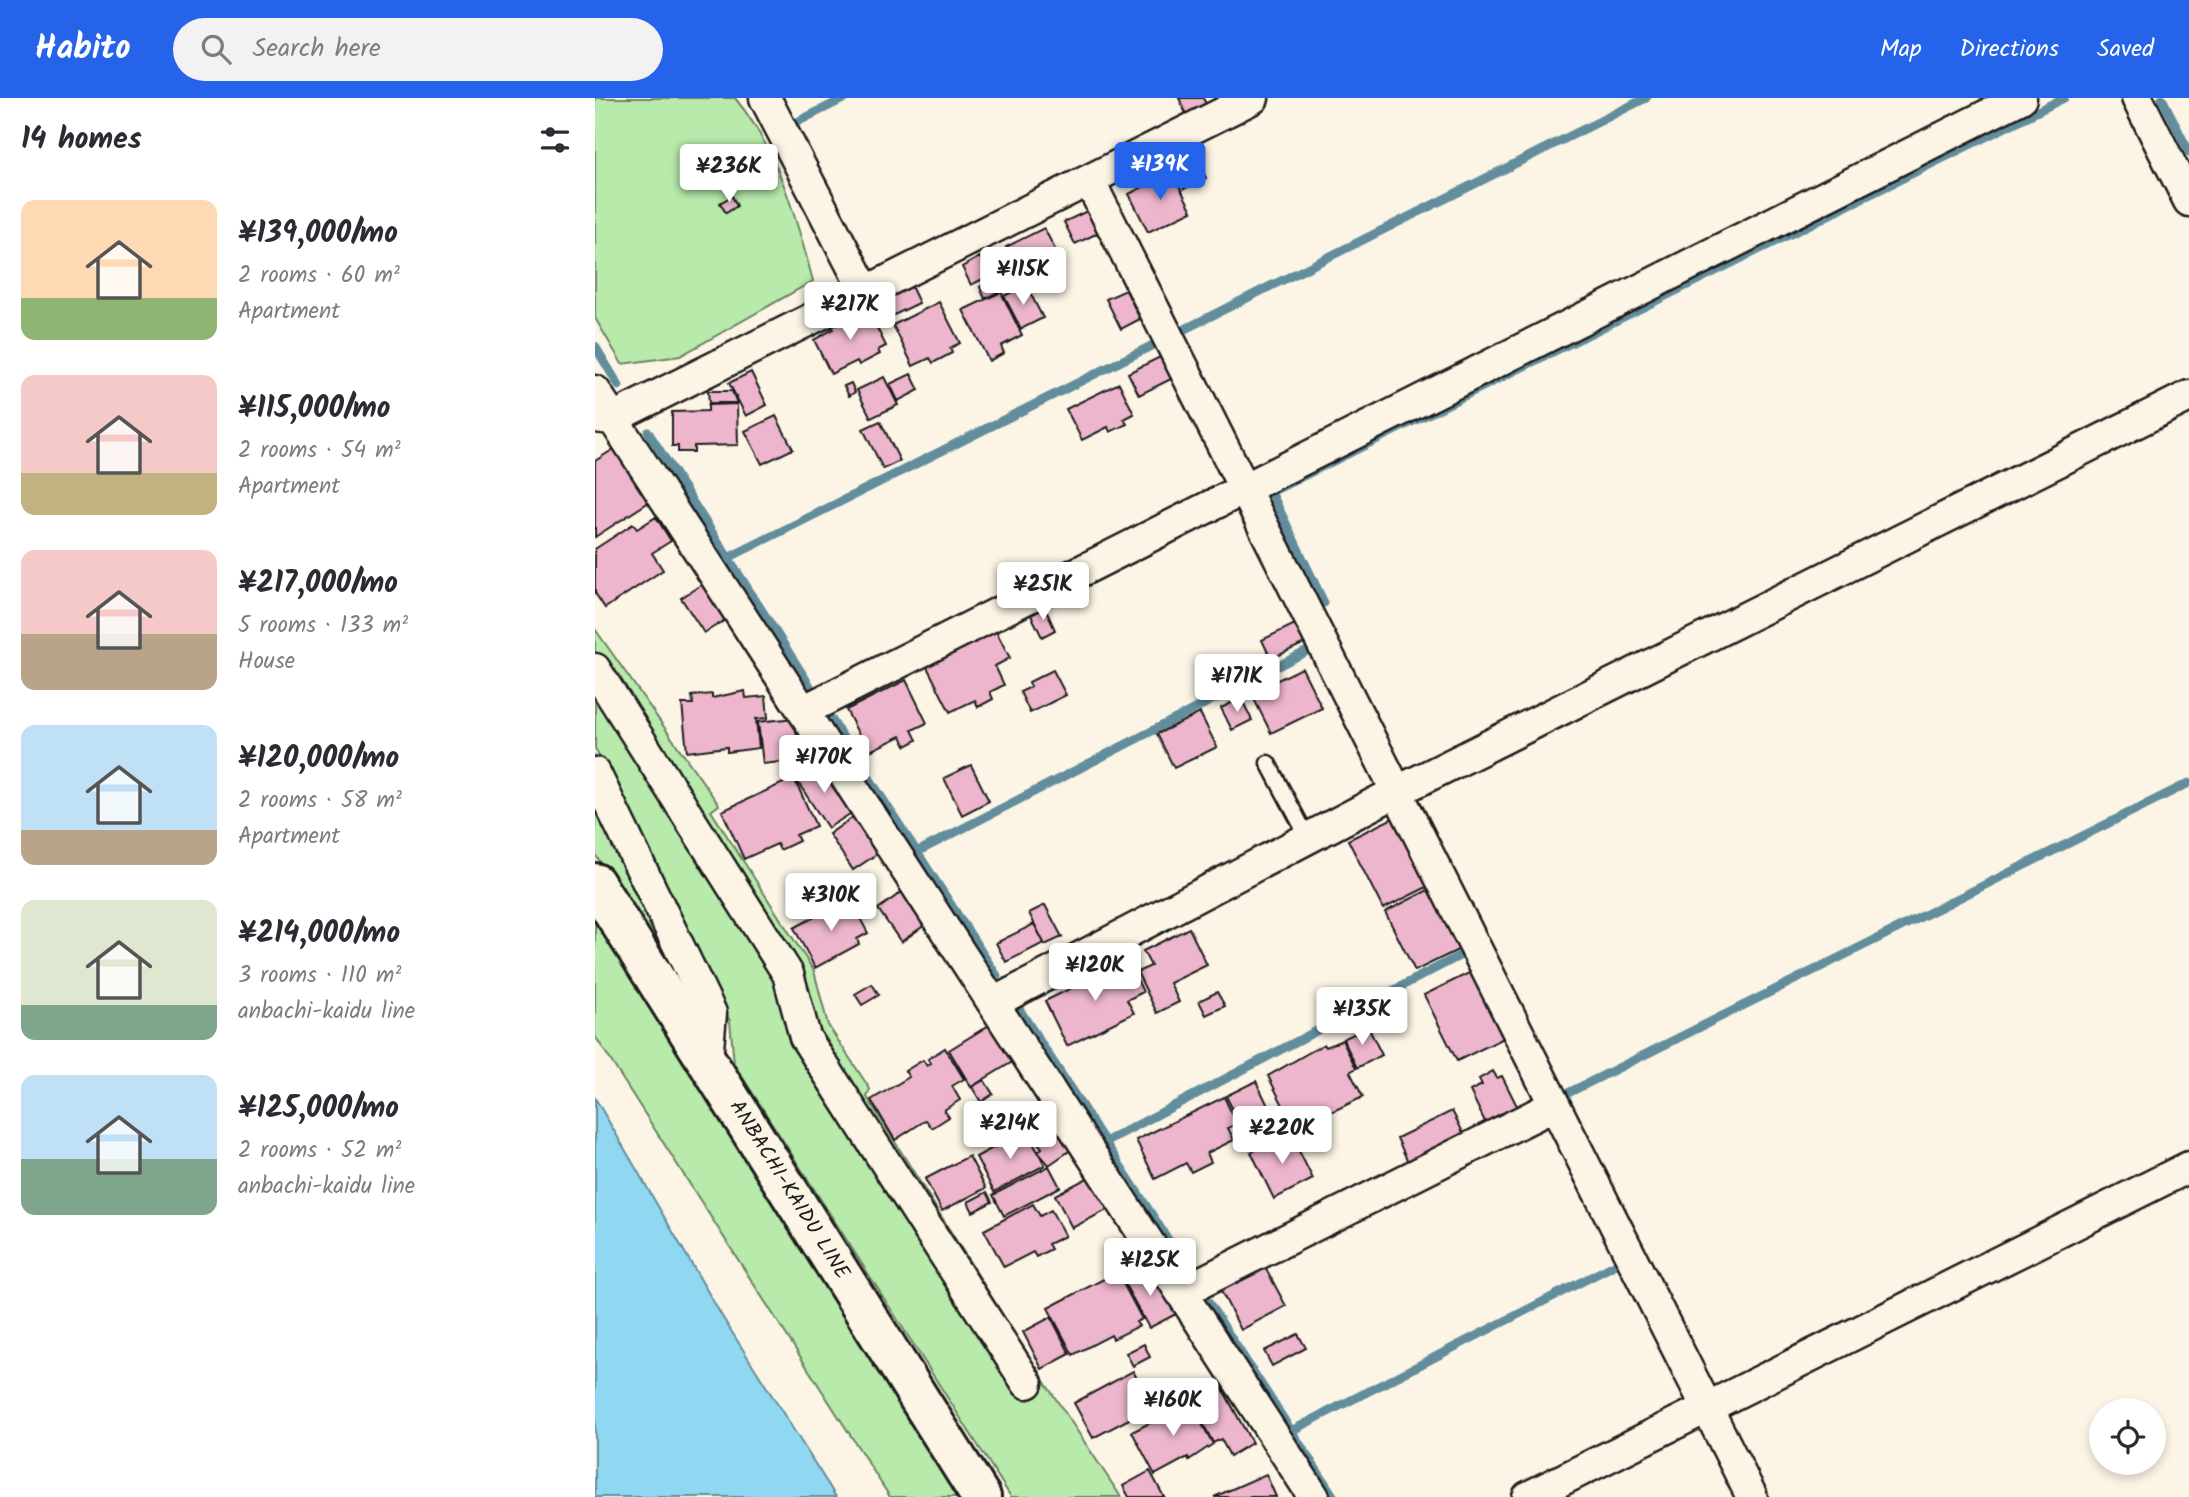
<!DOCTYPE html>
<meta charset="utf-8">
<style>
body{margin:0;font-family:Kalam,sans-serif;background:#f2f2f3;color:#2b2b33;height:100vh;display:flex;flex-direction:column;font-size:26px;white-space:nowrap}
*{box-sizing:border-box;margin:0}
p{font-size:23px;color:#7c7c81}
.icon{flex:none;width:38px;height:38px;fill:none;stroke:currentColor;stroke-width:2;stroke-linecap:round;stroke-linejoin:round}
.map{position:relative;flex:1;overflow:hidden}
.details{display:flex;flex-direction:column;background:#fff;width:595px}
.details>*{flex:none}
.tools{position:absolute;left:1494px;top:1300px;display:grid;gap:14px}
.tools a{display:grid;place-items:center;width:77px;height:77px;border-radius:50%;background:#fff;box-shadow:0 4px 10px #0003;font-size:35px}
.price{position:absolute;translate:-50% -60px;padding:0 16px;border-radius:7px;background:#fff;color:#222;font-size:23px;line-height:46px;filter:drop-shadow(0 2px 4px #0008)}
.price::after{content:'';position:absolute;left:50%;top:42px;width:21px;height:16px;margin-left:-10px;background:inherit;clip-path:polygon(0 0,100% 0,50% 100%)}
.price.selected{background:#2563eb;color:#fff}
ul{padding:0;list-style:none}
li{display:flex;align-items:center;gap:21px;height:175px;padding:0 21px}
li span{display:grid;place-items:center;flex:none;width:196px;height:140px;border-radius:14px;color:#555}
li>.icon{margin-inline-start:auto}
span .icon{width:84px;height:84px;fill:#fffc;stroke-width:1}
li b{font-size:30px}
h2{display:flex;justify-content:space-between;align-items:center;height:84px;padding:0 21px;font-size:30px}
header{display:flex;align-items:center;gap:42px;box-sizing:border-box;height:98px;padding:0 35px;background:#2563eb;color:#fff}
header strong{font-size:33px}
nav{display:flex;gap:38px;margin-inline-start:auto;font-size:24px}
.search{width:490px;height:63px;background:#f2f2f3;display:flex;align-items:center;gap:18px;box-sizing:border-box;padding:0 24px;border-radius:38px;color:#7c7c81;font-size:26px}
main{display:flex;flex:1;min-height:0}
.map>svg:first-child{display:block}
</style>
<header>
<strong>Habito</strong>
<div class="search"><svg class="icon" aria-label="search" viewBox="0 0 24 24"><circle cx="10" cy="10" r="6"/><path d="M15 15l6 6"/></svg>Search here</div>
<nav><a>Map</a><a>Directions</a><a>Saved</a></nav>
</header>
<main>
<section class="details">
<h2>14 homes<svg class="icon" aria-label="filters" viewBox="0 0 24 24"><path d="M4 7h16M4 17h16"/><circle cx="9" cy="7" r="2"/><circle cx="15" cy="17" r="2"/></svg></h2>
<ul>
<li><span style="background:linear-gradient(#ffd9b3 70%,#8fb573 0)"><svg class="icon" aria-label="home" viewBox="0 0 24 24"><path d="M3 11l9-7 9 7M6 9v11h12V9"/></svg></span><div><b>¥139,000/mo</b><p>2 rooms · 60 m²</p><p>Apartment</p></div></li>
<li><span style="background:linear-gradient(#f6c9c9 70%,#c2b280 0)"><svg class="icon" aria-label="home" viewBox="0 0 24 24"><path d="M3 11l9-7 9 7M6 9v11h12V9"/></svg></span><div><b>¥115,000/mo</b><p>2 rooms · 54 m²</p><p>Apartment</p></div></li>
<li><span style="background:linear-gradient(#f6c9c9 60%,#b9a48a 0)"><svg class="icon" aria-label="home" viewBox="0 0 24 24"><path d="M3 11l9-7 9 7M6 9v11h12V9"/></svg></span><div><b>¥217,000/mo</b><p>5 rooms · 133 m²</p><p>House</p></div></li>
<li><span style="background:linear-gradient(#bfe0f5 75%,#b9a48a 0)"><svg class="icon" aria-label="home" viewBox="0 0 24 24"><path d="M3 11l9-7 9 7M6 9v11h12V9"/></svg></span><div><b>¥120,000/mo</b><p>2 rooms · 58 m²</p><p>Apartment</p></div></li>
<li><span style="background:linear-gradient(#dfe7d0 75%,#7fa58c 0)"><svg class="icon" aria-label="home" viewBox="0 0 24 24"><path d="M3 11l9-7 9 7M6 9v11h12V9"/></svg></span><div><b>¥214,000/mo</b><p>3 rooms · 110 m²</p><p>anbachi-kaidu line</p></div></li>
<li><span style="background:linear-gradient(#bfe0f5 60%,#7fa58c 0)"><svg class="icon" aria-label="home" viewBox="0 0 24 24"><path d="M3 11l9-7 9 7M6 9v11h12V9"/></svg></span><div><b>¥125,000/mo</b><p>2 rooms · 52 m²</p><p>anbachi-kaidu line</p></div></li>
</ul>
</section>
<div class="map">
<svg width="1594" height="1399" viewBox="0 0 1594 1399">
<rect width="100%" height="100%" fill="#fcf5e5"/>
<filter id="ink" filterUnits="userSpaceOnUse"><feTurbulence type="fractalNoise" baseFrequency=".0143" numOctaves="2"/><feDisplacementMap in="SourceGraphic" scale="14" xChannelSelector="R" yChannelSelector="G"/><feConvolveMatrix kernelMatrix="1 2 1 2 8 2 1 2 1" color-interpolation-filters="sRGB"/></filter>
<g filter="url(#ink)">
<path fill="#b7eaab" stroke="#6a8364" stroke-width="2" d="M0 0H140C183 52 201 119 218 183L85 258 27 266 0 220Z
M0 531 124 707 116 713 219 873 233 927 275 991 272 999 447 1280 526 1399H416L139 966 135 923 0 650V584L215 927 200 872 0 556Z
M0 694 104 919 0 756Z
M0 813 368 1399H295L0 938Z"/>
<path fill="#90d8f1" stroke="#628d9c" stroke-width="2" d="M0 1000 128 1220 241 1399H0Z"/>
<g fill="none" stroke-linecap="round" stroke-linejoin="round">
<path stroke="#628d9c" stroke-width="9" d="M1567 0 1594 54
M196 27 250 0
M590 231 1051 0
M0 248 24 288
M53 334 215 588
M133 460 562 245
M729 505 676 394 1469 0
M236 621 402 878
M322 754 718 550
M424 911 590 1168
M973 995 1594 685
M510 1044 864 858
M613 1204 739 1399
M696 1333 1027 1163 1025 1159"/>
</g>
<path fill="#edb6cd" stroke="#1c1c1c" stroke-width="2" d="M584 0H608L611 6 591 16Z
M601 58 611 80 589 91 577 69Z
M577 74 597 113 553 134 534 96Z
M137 98 142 108 131 115 125 105Z
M492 113 503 135 480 146 469 124Z
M449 130 468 167 460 171 462 175 447 182 444 175 417 188 403 160 413 155 411 149Z
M385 159 394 178 376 187 367 169Z
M397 182 403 194 390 201 385 189Z
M431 187 448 220 426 231 409 198Z
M316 188 324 205 297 218 289 202Z
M531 192 545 221 526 231 511 201Z
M406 194 427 237 406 248 409 255 394 263 368 212Z
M344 204 365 245 355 250 357 255 338 265 335 260 318 268 298 227Z
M268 211 270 216 274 214 291 248 283 252 285 256 264 267 262 263 236 276 219 242 238 231 236 227Z
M569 257 580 279 544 297 533 275Z
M156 274 172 307 151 318 134 285Z
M316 276 324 292 303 303 295 286Z
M289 279 303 307 276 320 262 292Z
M256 285 260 294 254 298 249 288Z
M524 285 539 316 529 321 532 326 515 334 513 329 487 342 471 311Z
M113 293H137L142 305H114Z
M142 306 143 347 99 348V354H83V348H77V314L113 313V307Z
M181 318 198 351 167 366 150 333Z
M285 323 305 363 288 371 268 331Z
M22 349 57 402 0 439V363Z
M61 419 76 443 57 455 68 472 10 510 0 495V451L38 426 42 431Z
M109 485 132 521 109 535 86 500Z
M450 510 460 532 447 539 436 517Z
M702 525 712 544 676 561 667 542Z
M401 533 415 560 400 568 409 587 395 594 398 601 383 609 380 602 355 614 331 567Z
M707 570 727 610 676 635 656 595Z
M458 572 471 597 435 615 425 594 436 589 434 584Z
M311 582 332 625 317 632 322 642 311 648 306 638 273 654 251 612Z
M150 593 151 600 171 598 173 620 161 621 164 650 132 654V649L92 654 87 606H98L97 598 117 596V600Z
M646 600 657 622 637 632 626 610Z
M605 615 622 649 579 670 562 636Z
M200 620 204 662 168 666 163 624Z
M225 664 258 714 233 730 200 680Z
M376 667 394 703 367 717 349 680Z
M199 680 221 728 201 737 204 743 185 752 182 746 149 761 127 713Z
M261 717 285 754 258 772 234 736Z
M804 717 838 786 788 811 753 742Z
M839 789 869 849 820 873 790 814Z
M311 791 334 824 306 844 283 811Z
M254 800 273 835 262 841 264 846 220 870 199 830Z
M450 807 467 839 450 847 434 815Z
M439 826 449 845 411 864 401 845Z
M594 830 612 867 575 885 584 904 562 915 542 874 556 868 548 853Z
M533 862 548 894 532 902 539 915 472 948 450 903Z
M878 873 911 939 862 963 829 897Z
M277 886 284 897 267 907 260 896Z
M622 894 630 908 611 917 604 903Z
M396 926 419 963 376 989 354 952Z
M773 929 787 957 762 970 748 941Z
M747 942 761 970 755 974 768 999 732 1016 729 1009 697 1025 673 978 729 946 731 949Z
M350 950 369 981 357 988 365 1002 349 1012 354 1019 337 1030 331 1022 300 1042 276 1002 314 979 310 973 328 962 332 968 336 965 333 961Z
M898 973 902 980 907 978 924 1012 892 1028 875 993 887 987 884 981Z
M389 982 398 996 386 1004 377 989Z
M661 983 677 1016 647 1030 631 998Z
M629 999 642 1026 633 1030 639 1042 612 1055 616 1064 596 1074 591 1065 560 1081 541 1042Z
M857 1013 870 1038 814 1066 802 1040Z
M454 1017 480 1049 454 1067 443 1054 447 1050 434 1033Z
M685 1028 689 1037 669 1046 665 1038Z
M431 1032 450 1067 399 1094 381 1059Z
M695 1035 718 1081 679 1101 656 1054Z
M374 1058 391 1090 347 1113 330 1081Z
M454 1068 465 1089 409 1118 398 1097Z
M496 1078 514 1111 477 1130 460 1097Z
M392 1094 397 1104 378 1114 373 1104Z
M438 1106 445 1118 456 1112 470 1138 453 1146 456 1151 441 1159 438 1154 409 1169 389 1132Z
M669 1167 691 1208 646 1232 625 1191Z
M557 1170 581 1216 554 1230 529 1185Z
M522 1174 547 1221 541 1224 544 1228 518 1241 516 1237 478 1257 453 1210Z
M456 1219 475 1256 447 1271 428 1234Z
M703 1236 711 1250 677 1268 669 1253Z
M549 1246 555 1259 538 1268 531 1255Z
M538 1273 557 1309 498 1340 479 1305Z
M626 1288 657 1345 635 1358 626 1341 618 1345 597 1304Z
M595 1304 618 1346 594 1362 593 1359 560 1377 537 1334Z
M555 1373 569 1399H534L528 1388Z
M671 1376 681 1399H619Z"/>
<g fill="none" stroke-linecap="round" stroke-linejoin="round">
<defs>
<path id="lane" d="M673 665 713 740"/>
<path id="street" d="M170 0 270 193
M1542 0 1594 103
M494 82 1157 1399
M0 293 719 1399
M0 319 16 321 658 0
M0 571 193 876 210 939 432 1285
M208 613 1426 0
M0 675 116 915 112 962
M398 905 803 693 1594 298
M587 1194 958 1008
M933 1399 1594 1069"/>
<path id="secondary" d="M0 785 386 1399"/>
</defs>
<use href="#lane" stroke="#1c1c1c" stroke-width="19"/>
<use href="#street" stroke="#1c1c1c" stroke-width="35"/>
<use href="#secondary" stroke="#1c1c1c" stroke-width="44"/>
<use href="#lane" stroke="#fcf5e5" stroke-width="14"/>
<use href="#street" stroke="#fcf5e5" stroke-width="30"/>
<use href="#secondary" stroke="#fcf5e5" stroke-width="38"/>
</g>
</g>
<g text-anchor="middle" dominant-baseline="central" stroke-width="5" stroke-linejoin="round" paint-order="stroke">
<g font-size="21" fill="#1c1c1c" stroke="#fcf5e5">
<text transform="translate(194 1092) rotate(58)">ANBACHI-KAIDU LINE</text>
</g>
</g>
</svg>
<div class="tools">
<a><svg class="icon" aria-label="locate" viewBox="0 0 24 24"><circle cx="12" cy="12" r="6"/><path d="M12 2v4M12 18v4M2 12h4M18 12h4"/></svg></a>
</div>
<b class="price selected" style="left:565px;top:104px">¥139K</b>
<b class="price" style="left:134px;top:106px">¥236K</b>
<b class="price" style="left:428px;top:209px">¥115K</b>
<b class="price" style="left:255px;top:244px">¥217K</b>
<b class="price" style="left:448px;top:524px">¥251K</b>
<b class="price" style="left:642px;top:616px">¥171K</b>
<b class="price" style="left:229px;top:697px">¥170K</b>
<b class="price" style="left:236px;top:835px">¥310K</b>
<b class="price" style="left:500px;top:905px">¥120K</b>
<b class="price" style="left:767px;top:949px">¥135K</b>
<b class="price" style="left:415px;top:1063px">¥214K</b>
<b class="price" style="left:687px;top:1068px">¥220K</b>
<b class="price" style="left:555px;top:1200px">¥125K</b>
<b class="price" style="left:578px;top:1340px">¥160K</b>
</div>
</main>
